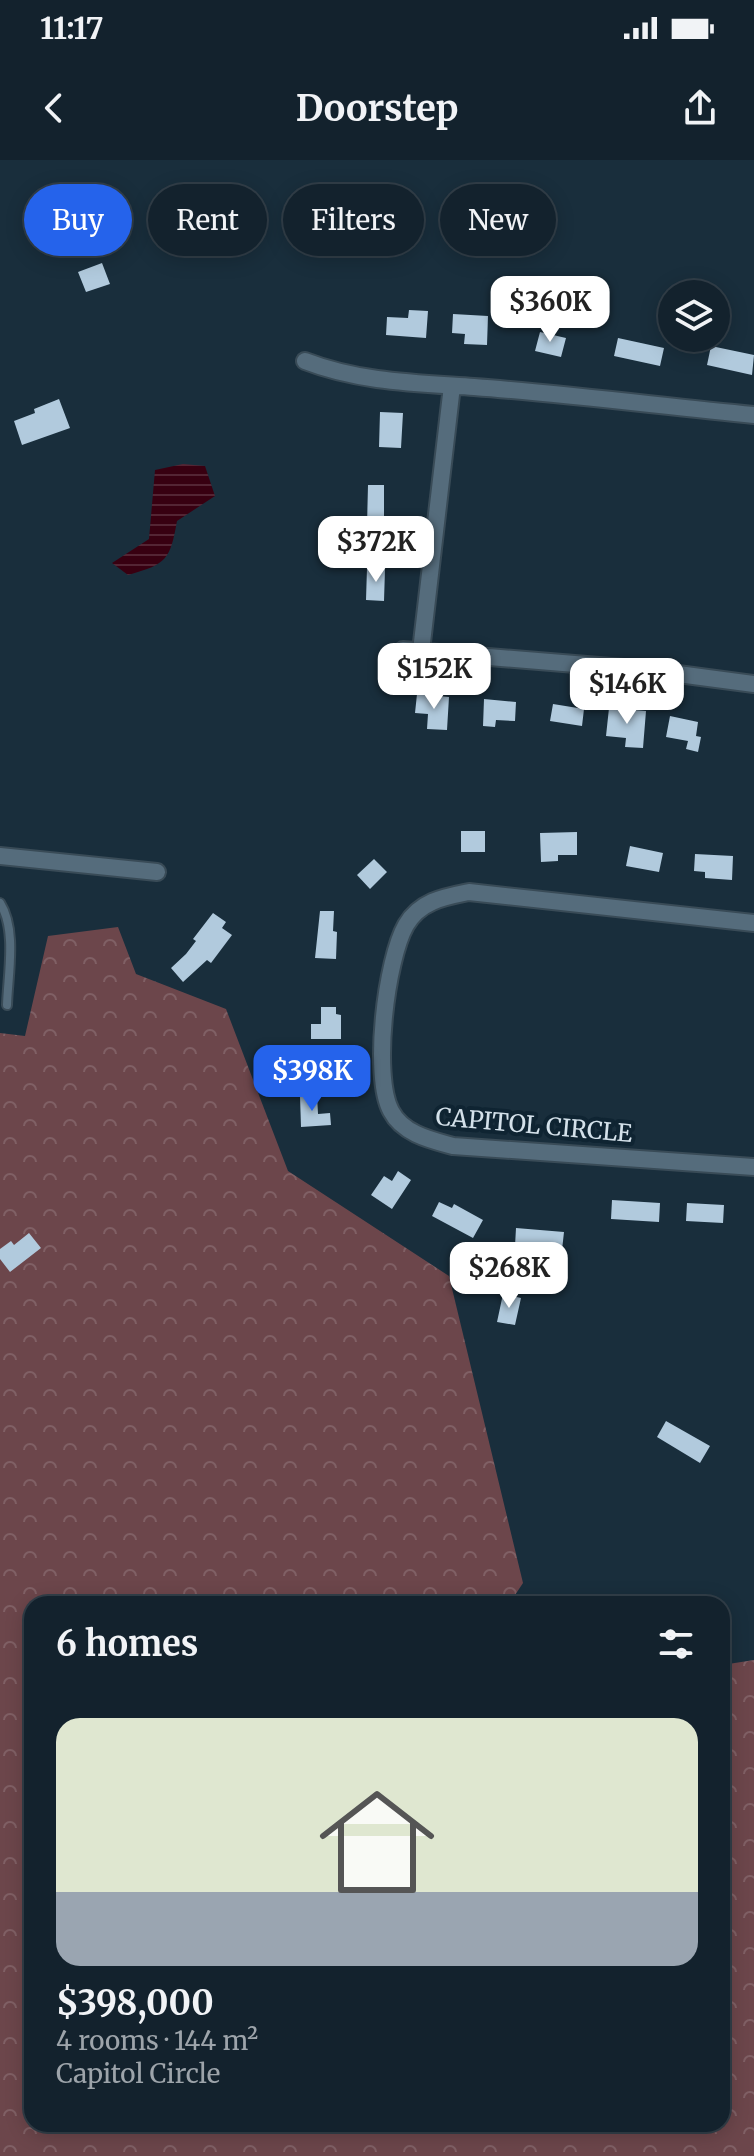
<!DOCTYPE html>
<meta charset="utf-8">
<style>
body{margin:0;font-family:Merriweather,serif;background:#1c2a35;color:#f1f3f6;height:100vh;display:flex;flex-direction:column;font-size:30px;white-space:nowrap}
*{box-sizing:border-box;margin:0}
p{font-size:26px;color:#9da4aa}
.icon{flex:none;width:44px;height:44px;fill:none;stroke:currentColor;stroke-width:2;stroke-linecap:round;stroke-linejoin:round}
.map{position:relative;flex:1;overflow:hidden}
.panel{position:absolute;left:24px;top:1436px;width:706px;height:536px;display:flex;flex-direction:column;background:#13222d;border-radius:24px;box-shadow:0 4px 20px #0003,0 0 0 2px #323f49}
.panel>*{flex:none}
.top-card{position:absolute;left:24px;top:24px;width:706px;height:72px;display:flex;gap:16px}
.tools{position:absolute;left:658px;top:120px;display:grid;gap:16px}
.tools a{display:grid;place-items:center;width:72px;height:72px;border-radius:50%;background:#13222d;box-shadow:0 4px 20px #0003,0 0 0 2px #323f49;font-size:40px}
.price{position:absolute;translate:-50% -68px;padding:0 18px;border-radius:16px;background:#fff;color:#222;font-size:26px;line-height:52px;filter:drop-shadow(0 2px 4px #0008)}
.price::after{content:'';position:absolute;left:50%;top:48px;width:24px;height:18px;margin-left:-12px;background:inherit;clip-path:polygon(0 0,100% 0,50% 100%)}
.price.selected{background:#2563eb;color:#fff}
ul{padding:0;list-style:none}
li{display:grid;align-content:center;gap:16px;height:424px;padding:0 32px}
li span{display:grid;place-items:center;height:248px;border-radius:24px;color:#555}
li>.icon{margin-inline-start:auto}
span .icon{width:144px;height:144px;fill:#fffc;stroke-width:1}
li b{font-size:34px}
h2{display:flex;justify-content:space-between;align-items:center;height:96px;padding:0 32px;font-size:34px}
.tag{padding:0 28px;border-radius:36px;background:#13222d;box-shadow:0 4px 20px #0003,0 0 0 2px #323f49;font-size:28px;line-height:72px}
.tag.selected{background:#2563eb;color:#fff}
.status{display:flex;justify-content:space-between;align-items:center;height:56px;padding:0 40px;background:#13222d;direction:ltr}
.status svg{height:22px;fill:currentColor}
header{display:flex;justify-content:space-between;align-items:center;height:104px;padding:0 32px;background:#13222d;font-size:36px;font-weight:700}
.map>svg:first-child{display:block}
</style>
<div class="status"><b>11:17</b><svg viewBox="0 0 49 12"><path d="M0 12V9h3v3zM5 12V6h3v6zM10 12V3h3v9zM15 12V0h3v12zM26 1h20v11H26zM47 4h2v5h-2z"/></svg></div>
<header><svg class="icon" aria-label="back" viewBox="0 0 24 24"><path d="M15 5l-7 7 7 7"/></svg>Doorstep<svg class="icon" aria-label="share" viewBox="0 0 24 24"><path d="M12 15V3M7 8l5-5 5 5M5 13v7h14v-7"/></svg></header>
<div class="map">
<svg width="754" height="1996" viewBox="0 0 754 1996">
<defs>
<pattern id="forest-crowns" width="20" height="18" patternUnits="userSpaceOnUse" patternTransform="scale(2)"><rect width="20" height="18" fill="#6c464b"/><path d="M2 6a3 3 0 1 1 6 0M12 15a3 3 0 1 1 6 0" fill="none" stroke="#806065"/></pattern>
<pattern id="water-rules" width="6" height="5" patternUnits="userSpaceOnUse" patternTransform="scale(2)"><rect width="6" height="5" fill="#380011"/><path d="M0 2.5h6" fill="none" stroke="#542534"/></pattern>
</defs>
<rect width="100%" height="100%" fill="#192e3c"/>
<path fill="url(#forest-crowns)" d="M118 767 136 814 226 849 288 1011 449 1116 523 1423 509 1444H32V1964H722V1505L754 1500V1996H0V873L25 876 48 776Z"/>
<path fill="url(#water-rules)" d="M183 304 205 306 215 336 177 361C170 400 167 404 128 415L112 403 149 379 155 310Z"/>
<path fill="#b1cadd" d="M102 103 110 124 86 132 78 112Z
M409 150 428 151 426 178 386 175 387 157 408 158Z
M453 154 488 156 487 185 464 184 465 174 452 173Z
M540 172 566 178 561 197 535 191Z
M618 178 664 188 660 206 614 196Z
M711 186 754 195 752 215 707 205Z
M59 239 70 268 22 285 14 261 35 253 34 249Z
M380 252 403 253 401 288 379 287Z
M368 325H384V366H367Z
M367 408 385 409 384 441 366 440Z
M417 534 449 537 447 570 427 569 428 554 415 553Z
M484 539 516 542 515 561 496 560 495 567 483 566Z
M553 544 584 549 582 566 550 561Z
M609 548 646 551 643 588 625 587 626 578 606 576Z
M670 556 698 562 696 576 701 577 698 592 686 589 688 581 666 577Z
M461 671H485V692H461Z
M577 672V695H558V701L541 702 540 673Z
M630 686 663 693 659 712 626 706Z
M695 694 733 696 732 720 705 718V712L694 711Z
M374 699 387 712 370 729 357 715Z
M320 751H334L333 771 337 772 336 799 315 798Z
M213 753 226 762 222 768 232 775 211 803 207 800 183 822 171 808 186 794 196 781 193 779Z
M321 847H336V854L341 855V879H311V864H321Z
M317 935 318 954 330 953 331 965 301 967 300 936Z
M398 1011 411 1020 392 1049 371 1035 384 1016 392 1021Z
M612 1040 660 1043 659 1062 611 1059Z
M439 1042 452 1048 454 1044 483 1060 473 1078 432 1056Z
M687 1043 724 1045 723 1063 686 1061Z
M516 1068 564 1072 562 1090 515 1086Z
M29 1073 41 1088 10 1112 0 1099V1089L11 1081 14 1085Z
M503 1134 521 1138 515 1165 497 1162Z
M666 1261 710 1286 700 1303 657 1277Z"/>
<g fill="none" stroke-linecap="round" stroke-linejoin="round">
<defs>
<path id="service" d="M0 743C17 770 8 814 7 845"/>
<path id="minor" d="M305 201C359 222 416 223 474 227 567 234 661 246 754 255
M403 490 648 510 754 524
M421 491 452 226
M0 696 157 712
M754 763 469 732C444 737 420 741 406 765 386 800 372 916 391 951 403 974 431 980 453 986L754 1007"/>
</defs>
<use href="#service" stroke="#394b57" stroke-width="12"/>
<use href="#minor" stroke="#394b57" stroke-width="20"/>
<use href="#service" stroke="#556c7c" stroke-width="8"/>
<use href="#minor" stroke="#556c7c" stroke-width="16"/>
</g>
<g text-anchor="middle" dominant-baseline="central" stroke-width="8" stroke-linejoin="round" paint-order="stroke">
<g font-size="24" fill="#d4e1ea" stroke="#0f2432">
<text transform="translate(534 965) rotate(5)">CAPITOL CIRCLE</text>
</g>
</g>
</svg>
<div class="tools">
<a><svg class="icon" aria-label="layers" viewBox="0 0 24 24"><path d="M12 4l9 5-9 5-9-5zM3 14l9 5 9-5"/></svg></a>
</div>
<b class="price" style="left:550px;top:184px">$360K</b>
<b class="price" style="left:376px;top:424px">$372K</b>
<b class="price" style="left:434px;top:551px">$152K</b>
<b class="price" style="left:627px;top:566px">$146K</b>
<b class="price selected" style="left:312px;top:953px">$398K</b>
<b class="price" style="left:509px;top:1150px">$268K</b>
<div class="top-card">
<a class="tag selected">Buy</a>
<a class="tag">Rent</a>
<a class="tag">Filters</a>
<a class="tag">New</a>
</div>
<section class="panel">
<h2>6 homes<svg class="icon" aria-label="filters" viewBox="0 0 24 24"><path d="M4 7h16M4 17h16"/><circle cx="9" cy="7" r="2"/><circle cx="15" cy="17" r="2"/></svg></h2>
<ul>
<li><span style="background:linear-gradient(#dfe7d0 70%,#9aa5b1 0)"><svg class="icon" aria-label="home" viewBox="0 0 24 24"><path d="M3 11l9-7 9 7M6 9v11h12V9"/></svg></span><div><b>$398,000</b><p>4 rooms · 144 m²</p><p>Capitol Circle</p></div></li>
</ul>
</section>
</div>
